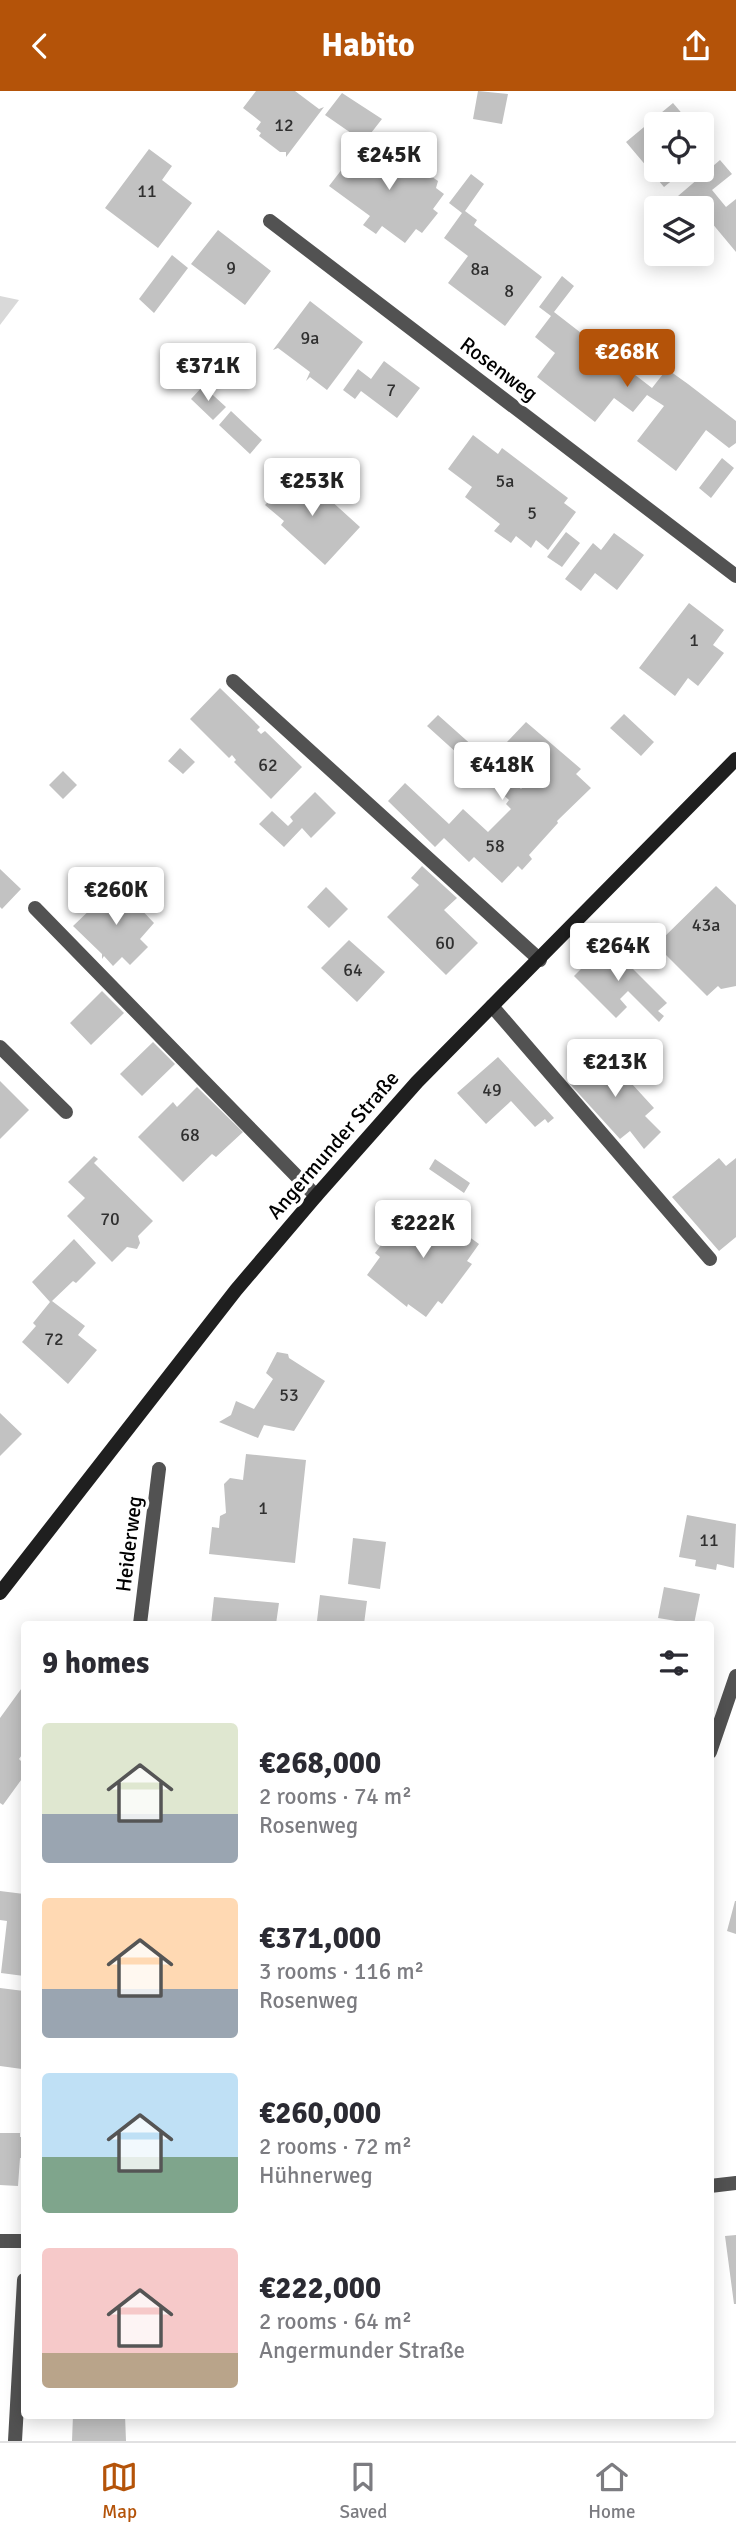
<!DOCTYPE html>
<meta charset="utf-8">
<style>
body{margin:0;font-family:Signika,sans-serif;background:#f7f7f7;color:#2b2b33;height:100vh;display:flex;flex-direction:column;font-size:26px;white-space:nowrap}
*{box-sizing:border-box;margin:0}
p{font-size:23px;color:#7c7c81}
.icon{flex:none;width:38px;height:38px;fill:none;stroke:currentColor;stroke-width:2;stroke-linecap:round;stroke-linejoin:round}
.map{position:relative;flex:1;overflow:hidden}
.details{position:absolute;left:21px;top:1530px;width:693px;height:798px;display:flex;flex-direction:column;background:#fff;border-radius:7px;box-shadow:0 4px 18px #0003}
.details>*{flex:none}
.fabs{position:absolute;left:644px;top:21px;display:grid;gap:14px}
.fabs a{display:grid;place-items:center;width:70px;height:70px;border-radius:7px;background:#fff;box-shadow:0 4px 18px #0003;font-size:35px}
.price{position:absolute;translate:-50% -60px;padding:0 16px;border-radius:7px;background:#fff;color:#222;font-size:23px;line-height:46px;filter:drop-shadow(0 2px 4px #0008)}
.price::after{content:'';position:absolute;left:50%;top:42px;width:21px;height:16px;margin-left:-10px;background:inherit;clip-path:polygon(0 0,100% 0,50% 100%)}
.price.selected{background:#b45309;color:#fff}
ul{padding:0;list-style:none}
li{display:flex;align-items:center;gap:21px;height:175px;padding:0 21px}
li span{display:grid;place-items:center;flex:none;width:196px;height:140px;border-radius:7px;color:#555}
li>.icon{margin-inline-start:auto}
span .icon{width:84px;height:84px;fill:#fffc;stroke-width:1}
li b{font-size:30px}
h2{display:flex;justify-content:space-between;align-items:center;height:84px;padding:0 21px;font-size:30px}
header{display:flex;justify-content:space-between;align-items:center;height:91px;padding:0 21px;background:#b45309;color:#fff;font-size:32px;font-weight:700}
.tabs{display:flex;justify-content:space-around;align-items:center;height:98px;border-top:2px solid #e1e1e2;background:#fff;font-size:19px;color:#7c7c81}
.tabs a{display:grid;justify-items:center;gap:4px}
.tabs .selected{color:#b45309}
.map>svg:first-child{display:block}
</style>
<header><svg class="icon" aria-label="back" viewBox="0 0 24 24"><path d="M15 5l-7 7 7 7"/></svg>Habito<svg class="icon" aria-label="share" viewBox="0 0 24 24"><path d="M12 15V3M7 8l5-5 5 5M5 13v7h14v-7"/></svg></header>
<div class="map">
<svg width="736" height="2350" viewBox="0 0 736 2350">
<rect width="100%" height="100%" fill="#fff"/>
<path fill="#d9d9d9" d="M0 205 19 209 0 234Z"/>
<path fill="#c2c2c2" d="M256 0H295L319 18 324 16 286 66V61H280L259 45 261 42 256 38 261 31 243 17Z
M478 0 508 3 502 33 473 28Z
M342 2 382 28 364 51 325 24Z
M673 12 691 33H656V79H685L664 96 626 51Z
M702 47 711 58 702 65Z
M373 50 416 82 422 79 438 90 436 97 444 103 433 118 438 122 422 142 416 138 405 152 382 135 376 143 363 134 370 125 329 95 356 60 362 64Z
M149 58 172 75 162 89 192 112 158 157 105 117Z
M720 69 732 83 712 99 726 116 736 108V161L711 131 702 139V117H689L678 105Z
M471 83 484 93 465 120 477 129 474 134 542 186 505 235 448 192 468 165 444 147 462 122 449 112Z
M218 139 271 180 245 214 191 173Z
M172 164 188 177 154 222 139 208Z
M562 185 574 195 554 221 652 297 667 278 688 293 736 330V352L729 357 706 339 676 380 637 350 664 315 661 313 647 304 633 321 614 307 595 331 537 286 555 262 535 246 551 225 539 216Z
M310 210 363 251 327 299 310 286 306 290 310 281 278 257 273 259Z
M384 270 420 297 397 327 361 300 355 308 343 299 358 278 371 288Z
M203 295 226 316 213 329 191 308Z
M231 320 262 349 250 363 219 334Z
M473 344 498 363 502 357 568 407 564 412 576 421 548 459 536 449 531 457 516 445 511 452 494 440 500 433 465 406 472 396 448 378Z
M722 367 734 377 711 407 699 397Z
M297 379 360 436 325 474 281 434 284 430 265 414Z
M566 441 580 452 562 476 547 466Z
M614 442 644 464 617 499 595 482 581 500 565 488 593 452 601 459Z
M689 512 724 539 713 554 724 562 698 595 688 587 675 605 639 577Z
M220 597 260 636 257 639 261 643 265 640 302 676 271 708 234 671 236 669 232 664 229 667 190 628Z
M624 623 654 651 641 665 610 637Z
M438 624 521 698 530 689 514 675 523 666 507 651 526 631 581 678 576 683 591 697 557 730 558 732 529 764 532 768 522 779 518 775 502 792 474 766 469 771 444 747 435 756 388 710 405 692 449 733 463 718 488 741 511 718 506 713 509 709 427 635Z
M180 657 195 671 183 683 168 670Z
M63 680 77 694 63 708 49 694Z
M315 701 336 722 311 747 302 737 284 756 259 733 272 720 288 735 293 730 290 726Z
M422 775 457 807 444 819 478 852 446 884 387 826 419 794 411 787Z
M0 778 21 798 2 818 0 816Z
M117 793 154 832 140 848 148 856 130 874 122 866 113 875 104 865 102 868V863L73 835Z
M716 795 736 814V895L721 898 718 895 707 905 656 854Z
M326 796 348 818 329 837 307 816Z
M349 849 385 881 357 911 321 877Z
M607 852 667 912 658 920 664 925 659 931 628 900 620 908 627 916 616 927 574 885Z
M102 900 124 922 91 954 70 932Z
M153 951 175 973 142 1005 120 983Z
M599 957 654 1017 645 1025 661 1041 644 1058 630 1040 620 1048 570 993 578 986 574 981 591 965 596 970 598 968 592 962Z
M498 966 554 1027 548 1032 545 1028 535 1036 511 1010 486 1033 457 1002Z
M0 990 29 1019 0 1048Z
M197 996 243 1041 216 1066 212 1063 183 1091 138 1046 173 1011 177 1016Z
M94 1065 98 1068 94 1072 153 1130 138 1145 140 1152 137 1158 127 1156 112 1171 67 1125 85 1107 68 1091Z
M719 1067 726 1075 736 1067V1146L719 1160 672 1106Z
M435 1068 470 1092 464 1102 429 1078Z
M421 1111 479 1153 467 1170 472 1173 442 1213 438 1210 426 1226 408 1213 407 1216 367 1184 380 1166 375 1162 385 1149 390 1152 398 1142 393 1139 403 1125 408 1129Z
M74 1148 96 1172 76 1192 73 1190 52 1210 85 1235 78 1244 97 1259 68 1293 22 1251 36 1235 33 1232 50 1211 32 1191Z
M277 1261 288 1263 289 1267 325 1290 294 1340 264 1334 258 1347 219 1331 231 1324 236 1310 254 1318 273 1288 266 1282Z
M0 1322 22 1343 0 1365Z
M246 1363 306 1369 295 1472 209 1463 212 1436 219 1437 220 1425 226 1422 224 1393 230 1387 243 1389Z
M687 1424 736 1433 734 1477 717 1473 716 1479 695 1475 696 1469 679 1466Z
M353 1447 386 1451 380 1498 348 1493Z
M664 1496 700 1503 694 1533 658 1527Z
M320 1504 367 1510 364 1533 317 1530Z
M214 1506 279 1512 276 1533H211Z
M24 1594V1661L19 1668 24 1673V1685L3 1714 0 1712V1627Z
M0 1800 24 1803V1885L1 1882 7 1830 0 1829Z
M735 1810H736V1843L727 1840Z
M0 1897 24 1900 22 1978 0 1975Z
M0 2042H20V2046H24V2067H20L18 2095 0 2094Z
M736 2144V2213H734L725 2145Z
M73 2324H125L126 2350H72Z"/>
<g fill="none" stroke-linecap="round" stroke-linejoin="round">
<path stroke="#525252" stroke-width="14" d="M233 590 540 869
M35 817 316 1105
M492 915 710 1168"/>
<path stroke="#525252" stroke-width="14" d="M270 130 736 485
M0 956 66 1021
M140 1533 159 1378
M710 1661 736 1585
M710 2095 736 2092
M0 2150H24
M15 2350 24 2189"/>
<path stroke="#1f1f1f" stroke-width="14" d="M0 1502 236 1199 316 1105 417 991 736 668"/>
</g>
<g text-anchor="middle" dominant-baseline="central" stroke-width="7" stroke-linejoin="round" paint-order="stroke">
<g font-size="18" fill="#303030">
<text x="284" y="34">12</text>
<text x="147" y="100">11</text>
<text x="231" y="177">9</text>
<text x="480" y="178">8a</text>
<text x="509" y="200">8</text>
<text x="310" y="247">9a</text>
<text x="391" y="299">7</text>
<text x="505" y="390">5a</text>
<text x="532" y="422">5</text>
<text x="694" y="549">1</text>
<text x="268" y="674">62</text>
<text x="495" y="755">58</text>
<text x="706" y="834">43a</text>
<text x="445" y="852">60</text>
<text x="353" y="879">64</text>
<text x="492" y="999">49</text>
<text x="190" y="1044">68</text>
<text x="110" y="1128">70</text>
<text x="54" y="1248">72</text>
<text x="289" y="1304">53</text>
<text x="263" y="1417">1</text>
<text x="709" y="1449">11</text>
</g>
<g font-size="21" fill="#000" stroke="#fff">
<text transform="translate(499 278) rotate(37)">Rosenweg</text>
<text transform="translate(333 1054) rotate(-49)">Angermunder Straße</text>
<text transform="translate(129 1453) rotate(-83)">Heiderweg</text>
</g>
</g>
</svg>
<div class="fabs">
<a><svg class="icon" aria-label="locate" viewBox="0 0 24 24"><circle cx="12" cy="12" r="6"/><path d="M12 2v4M12 18v4M2 12h4M18 12h4"/></svg></a>
<a><svg class="icon" aria-label="layers" viewBox="0 0 24 24"><path d="M12 4l9 5-9 5-9-5zM3 14l9 5 9-5"/></svg></a>
</div>
<b class="price" style="left:389px;top:101px">€245K</b>
<b class="price selected" style="left:627px;top:298px">€268K</b>
<b class="price" style="left:208px;top:312px">€371K</b>
<b class="price" style="left:312px;top:427px">€253K</b>
<b class="price" style="left:502px;top:711px">€418K</b>
<b class="price" style="left:116px;top:836px">€260K</b>
<b class="price" style="left:618px;top:892px">€264K</b>
<b class="price" style="left:615px;top:1008px">€213K</b>
<b class="price" style="left:423px;top:1169px">€222K</b>
<section class="details">
<h2>9 homes<svg class="icon" aria-label="filters" viewBox="0 0 24 24"><path d="M4 7h16M4 17h16"/><circle cx="9" cy="7" r="2"/><circle cx="15" cy="17" r="2"/></svg></h2>
<ul>
<li><span style="background:linear-gradient(#dfe7d0 65%,#9aa5b1 0)"><svg class="icon" aria-label="home" viewBox="0 0 24 24"><path d="M3 11l9-7 9 7M6 9v11h12V9"/></svg></span><div><b>€268,000</b><p>2 rooms · 74 m²</p><p>Rosenweg</p></div></li>
<li><span style="background:linear-gradient(#ffd9b3 65%,#9aa5b1 0)"><svg class="icon" aria-label="home" viewBox="0 0 24 24"><path d="M3 11l9-7 9 7M6 9v11h12V9"/></svg></span><div><b>€371,000</b><p>3 rooms · 116 m²</p><p>Rosenweg</p></div></li>
<li><span style="background:linear-gradient(#bfe0f5 60%,#7fa58c 0)"><svg class="icon" aria-label="home" viewBox="0 0 24 24"><path d="M3 11l9-7 9 7M6 9v11h12V9"/></svg></span><div><b>€260,000</b><p>2 rooms · 72 m²</p><p>Hühnerweg</p></div></li>
<li><span style="background:linear-gradient(#f6c9c9 75%,#b9a48a 0)"><svg class="icon" aria-label="home" viewBox="0 0 24 24"><path d="M3 11l9-7 9 7M6 9v11h12V9"/></svg></span><div><b>€222,000</b><p>2 rooms · 64 m²</p><p>Angermunder Straße</p></div></li>
</ul>
</section>
</div>
<nav class="tabs">
<a class="selected"><svg class="icon" aria-label="map" viewBox="0 0 24 24"><path d="M3 6l6-2 6 2 6-2v14l-6 2-6-2-6 2zM9 4v14M15 6v14"/></svg>Map</a>
<a><svg class="icon" aria-label="saved" viewBox="0 0 24 24"><path d="M7 4h10v16l-5-4-5 4z"/></svg>Saved</a>
<a><svg class="icon" aria-label="home" viewBox="0 0 24 24"><path d="M3 11l9-7 9 7M6 9v11h12V9"/></svg>Home</a>
</nav>
